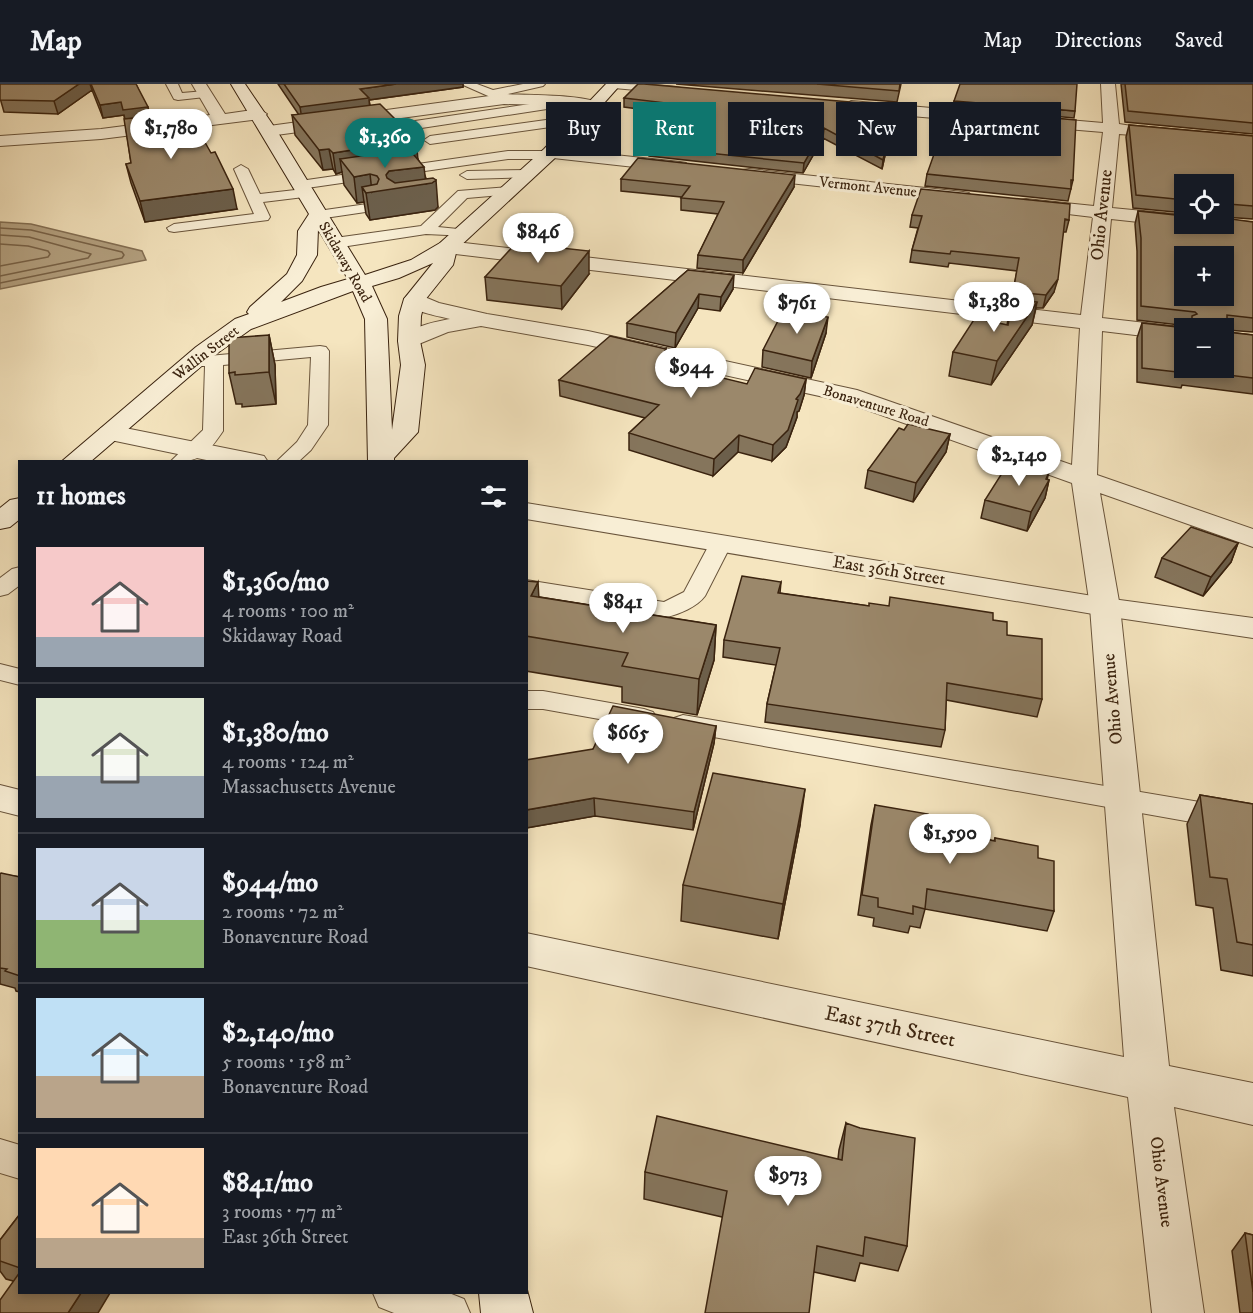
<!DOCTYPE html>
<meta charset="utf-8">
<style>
body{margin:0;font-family:"IM FELL DW Pica",serif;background:#242831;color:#f1f3f6;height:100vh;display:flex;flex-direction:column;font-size:22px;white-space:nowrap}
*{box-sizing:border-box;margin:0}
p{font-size:20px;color:#9ea1a6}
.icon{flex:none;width:33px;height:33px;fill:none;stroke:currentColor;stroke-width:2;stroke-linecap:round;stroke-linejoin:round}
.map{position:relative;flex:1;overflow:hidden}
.panel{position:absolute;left:18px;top:376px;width:510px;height:834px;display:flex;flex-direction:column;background:#171b24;border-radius:0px;box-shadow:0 3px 9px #0003}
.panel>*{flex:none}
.top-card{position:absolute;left:546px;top:18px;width:570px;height:54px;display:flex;gap:12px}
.fabs{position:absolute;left:1174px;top:90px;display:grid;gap:12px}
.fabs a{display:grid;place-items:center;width:60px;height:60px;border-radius:0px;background:#171b24;box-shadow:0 3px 9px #0003;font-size:30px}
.price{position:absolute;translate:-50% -51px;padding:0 14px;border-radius:21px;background:#fff;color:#222;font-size:20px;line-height:39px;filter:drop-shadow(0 2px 3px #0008)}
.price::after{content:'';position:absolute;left:50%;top:36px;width:18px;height:14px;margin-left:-9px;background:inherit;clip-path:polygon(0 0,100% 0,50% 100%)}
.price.current{background:#0f766e;color:#fff}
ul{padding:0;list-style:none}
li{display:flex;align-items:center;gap:18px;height:150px;padding:0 18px}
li+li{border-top:2px solid #363941}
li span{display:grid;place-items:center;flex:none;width:168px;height:120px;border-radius:0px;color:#555}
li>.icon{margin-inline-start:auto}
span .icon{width:72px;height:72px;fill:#fffc;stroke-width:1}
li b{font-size:26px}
h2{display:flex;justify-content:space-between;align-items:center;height:72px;padding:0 18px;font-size:26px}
.pill{padding:0 21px;border-radius:0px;background:#171b24;box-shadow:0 3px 9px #0003;font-size:21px;line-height:54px}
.pill.current{background:#0f766e;color:#fff}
header{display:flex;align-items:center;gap:36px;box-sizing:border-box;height:84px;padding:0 30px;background:#171b24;border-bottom:2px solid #363941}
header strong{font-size:28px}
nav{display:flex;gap:33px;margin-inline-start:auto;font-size:21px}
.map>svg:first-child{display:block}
</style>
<header>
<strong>Map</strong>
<nav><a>Map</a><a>Directions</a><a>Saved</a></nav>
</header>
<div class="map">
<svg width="1253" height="1229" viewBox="0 0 1253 1229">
<rect width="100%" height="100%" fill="#f5e5bf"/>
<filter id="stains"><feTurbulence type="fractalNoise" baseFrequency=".00333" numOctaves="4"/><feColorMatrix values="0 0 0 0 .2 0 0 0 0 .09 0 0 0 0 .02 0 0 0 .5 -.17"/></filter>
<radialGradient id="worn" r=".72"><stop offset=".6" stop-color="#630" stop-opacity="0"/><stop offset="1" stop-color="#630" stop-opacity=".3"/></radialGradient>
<path fill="#b5a383" stroke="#847055" stroke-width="1.5" d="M0 138 31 140 142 167 146 176 0 205Z"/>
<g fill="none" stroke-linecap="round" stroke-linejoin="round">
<path stroke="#786349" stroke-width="1.5" d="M0 144 31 146 122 168 124 171 122 174 0 199
M0 151 29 153 91 170 88 174 0 192
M0 160 28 162 48 167 50 170 48 173 0 182"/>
<defs>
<path id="service" d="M166 0H178L182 9 205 7 211 10 205 13 178 16 174 15Z
M461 0H477L493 6 523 0H545L543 2 504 11 510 15 504 19Z
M550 12 556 16 551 24 547 25 415 45 409 41 415 37 543 18Z
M582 31 588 35 586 38 430 60 424 56 430 52Z
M508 67H548L554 71 548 75H508L300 105 293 101 300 97Z
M241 81 248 85 260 110 304 105 311 109 304 113 263 118 270 133 268 136 174 148 169 147 167 144 174 140 254 130 234 85Z
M528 86 533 87 535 90 533 93 467 95 460 91 467 87Z
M509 103 516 107 514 110 467 114 438 143 468 146 470 149 468 152 426 150 335 164 327 159 335 154 421 142 458 107Z
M374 119 379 120 381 123 379 126 318 135 311 131 318 127Z
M320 262 326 263 329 267 328 341 311 366 298 378H276L297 358 308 341 311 273 223 281V347C206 372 200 378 170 378L203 346 205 282H186L183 278 186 274Z
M721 452 729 454 732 459 705 512C697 523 679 530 667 533L526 510V496L664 518 684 508 710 459 713 454Z
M20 483V501L8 510 0 512V494L12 485Z
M0 580 20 585V601L0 596Z
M526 607H543L644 625 653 628 657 634 653 640 644 643 543 625H526Z
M683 631 1253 727V749L674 646 670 640 674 634Z
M0 1055 20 1061V1095L0 1089Z
M373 1209H449L464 1215 470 1229H394L379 1223Z"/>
<path id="minor" d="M192 0H206L225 30 259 25 267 30 259 35 101 55 0 62V52L101 45 210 31Z
M607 0C623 0 677 0 687 6L680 10 614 4Z
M1101 0H1115L1119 40 1138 43 1140 46 1132 51 1119 50 1112 124 1185 131V140H1193L1185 143 1111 135 1102 234 1190 244H1185V257L1102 247 1097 391 1253 445V463L1100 409 1120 523 1169 982 1253 999V1041L1174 1023 1204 1229H1152L1128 1013 526 882V849L1124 973 1090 523 1072 399 842 317 588 261 481 242 448 248 409 264 401 262 398 257C408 243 434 238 450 235 435 231 414 229 404 215L408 211 415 209 439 219 487 230 588 247 857 306 1072 381 1080 244 447 169 440 167 437 163 440 159 447 157 1081 231 1093 133 1026 125 1020 124 1017 120 1020 116 1026 115 1094 122 1103 48 851 27 843 22 851 17 1103 39Z
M504 10C521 11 592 10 602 21L594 26 550 21 504 20 269 52 261 47 269 42Z
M550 64 680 78 686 79 689 83 686 87 680 88 544 73 542 69Z
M749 85 963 108 969 109 972 113 969 117 963 118 743 94 740 90 743 86Z
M0 701 20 706V732L0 727Z"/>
<path id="tertiary" d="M110 341 255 370 264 372 268 378H216L101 354 97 349 101 344Z
M526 419 1105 514 1253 534V554L1105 532 526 435Z"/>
<path id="secondary" d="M231 0H245L277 47 365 191 411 176 440 159 544 65 606 0H621L556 73 457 165 453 181 425 216 421 232 420 257 425 281 418 348 394 374V378H368L365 235 353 207 251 245 212 273 90 378H61L196 263 235 235 249 230 247 228 250 223 287 190 297 171 298 147 309 130ZM318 145 348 195 321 203 281 218 302 197 317 171ZM433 179 404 215 399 232 398 257 401 281 392 346 387 235 372 202 399 194Z
M20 414V435L10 443 0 445V424L10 416Z
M526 1202 533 1229H481L479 1209H526Z"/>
</defs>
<use href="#service" stroke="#69543b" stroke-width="2"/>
<use href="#minor" stroke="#69543b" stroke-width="2"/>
<use href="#tertiary" stroke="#69543b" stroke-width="2"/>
<use href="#secondary" stroke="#3a230f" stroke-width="2"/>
<use href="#service" fill="#f8eed5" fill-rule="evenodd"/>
<use href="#minor" fill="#f8eed5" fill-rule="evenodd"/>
<use href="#tertiary" fill="#f8eed5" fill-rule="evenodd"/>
<use href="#secondary" fill="#f8eed5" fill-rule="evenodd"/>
</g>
<path fill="#85755c" stroke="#3a230f" stroke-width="1.5" d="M0 0H136L150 32 237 125 145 138 131 99 126 80 131 79 124 31 103 34 92 6 58 30 4 28 0 14Z
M278 0H463V3L369 16 370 21 418 75 438 123 435 126 370 136 366 130 364 118 357 119 344 101 342 88 336 90 333 85 323 86 295 51 292 31H299Z
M676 0H901L897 18Z
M1121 0H1253V50L1125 38Z
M624 14 894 31 882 85 823 54 803 89 649 72V63L676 30 624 23Z
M954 17 1075 27 1074 34 953 23Z
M1129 41 1253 52V135L1224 133V100H1185V129L1133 124 1126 53Z
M927 90 1073 96 1068 117 925 102Z
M621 95 794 103 743 189 697 184 698 171 718 130 681 126V113L621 107Z
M1138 127 1253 138V248L1227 246V248L1253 251V310L1182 301 1181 304 1137 298V254L1142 239 1188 244 1189 242 1137 236V167L1135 140Z
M912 131 1069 136 1066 148H1063L1054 208 1043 224H1036L1032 241 991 301 949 292 953 268 1007 241 1017 187 949 179 948 183 910 178 912 166 918 144 910 143Z
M688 186 733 205 720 227 698 224 675 264 627 253V239Z
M589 190 562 225 487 216 485 193Z
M826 249 811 294 762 283 763 266Z
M269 251 275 281 276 320 242 323V320H236L229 289Z
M666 280 664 284 719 298 747 300 806 295 804 311 799 327 797 328V333L786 363 772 377 738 368 713 392 629 366V349L645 334 560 312 559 296Z
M904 346 950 350 946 368 913 418 865 404 868 386Z
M1047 395 1049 396 1045 414 1027 447 981 434 985 416Z
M1238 459 1231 478 1203 512 1155 493 1162 474Z
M526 497 539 513 716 541 714 576 697 631 622 618V603L526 587Z
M781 498 780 509 869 522H889L993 536 1007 551 1042 615 1037 633 946 616 945 646 941 663 765 638 767 620 776 581 723 573 724 556Z
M716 642 714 659 693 746 595 732 526 744 593 665Z
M1200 711 1253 720V892L1221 886 1213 824 1196 821 1187 740Z
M875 721 926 743 994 757 995 754 1038 774 1054 827 1047 847 925 825 920 844 910 842 908 849 873 842 874 834 858 831 871 741Z
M800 741 778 855 681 837 683 801Z
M0 790 20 793V908L16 907 15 904 0 900Z
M846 1039 907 1162 898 1187 860 1179 855 1197 814 1188 722 1133 644 1115 645 1088 838 1075 839 1066Z
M20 1130V1209L13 1197 6 1195 0 1187V1156Z
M1245 1149 1253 1151V1229H1240L1232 1167Z"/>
<path fill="#6c5f4b" stroke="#3a230f" stroke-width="1.5" d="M79 0H90L92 6 58 30 54 17Z
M396 0H463V3L369 16 370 26 302 35 300 23 360 5Z
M121 18 148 23 151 36 126 40 124 31 103 34 100 21Z
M895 22 894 31 882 85 883 76Z
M824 44 823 54 803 89 804 79Z
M416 56 418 76 340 75 342 88 336 90 333 69Z
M329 65 333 85 323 86 319 66Z
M424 83 426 100 436 96 438 123 435 126 370 136 366 109 362 103 364 118 357 119 354 93 370 90 372 108 389 87Z
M795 91 794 103 743 189V176Z
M233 105 237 125 145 138 140 117Z
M589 167V190L562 225 561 202Z
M734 191 733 205 720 227 721 213Z
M1058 195 1054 208 1043 224 1046 211Z
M699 210 698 224 675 264 676 249Z
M1037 218 1032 241 991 301 997 277Z
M828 233 826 249 811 294 812 277Z
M269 251 275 281 276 320 269 288Z
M666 265V280L656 298V282Z
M806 295 804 311 799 327 797 328V333L786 363 772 377 773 361Z
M950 350 946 368 913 418 916 399Z
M739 351 738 368 713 392 714 375Z
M1049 388 1045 403 1049 396 1045 414 1027 447 1031 428Z
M1238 459 1231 478 1203 512 1211 493Z
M538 498 540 533 531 512Z
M716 541 714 576 697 631 699 595Z
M716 642 714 659 693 746 694 728Z
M805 705 800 741 778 855 783 820Z
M594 714 595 732 526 744V726Z
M81 1209H110L98 1229H68Z"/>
<path fill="#9b886b" stroke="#3a230f" stroke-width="1.5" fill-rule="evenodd" d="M0 0H79L54 17 0 16Z
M91 0H136L148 23 123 26 121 18 100 21Z
M284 0H396L360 5 369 14 300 23Z
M638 0H644L895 22 883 76 824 44 804 79 649 63 683 21 624 14Z
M817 0H900L899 7Z
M960 0H1077L1075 27 954 17Z
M1125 0H1253V39L1128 27Z
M380 20 416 56 333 69 329 65 319 66 292 31Z
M950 25 1076 36 1073 96H1071V105L927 90Z
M153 32 157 39 193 37 211 69 215 68 233 105 140 117 126 80 131 79 124 35Z
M1129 41 1253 52V122L1228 120 1226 125H1224V100H1185V116L1136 111Z
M409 65 424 83 389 87 386 91 387 94 395 99 433 94 436 96 432 99 366 109 362 103 377 100 379 95 377 92 370 90 354 93 340 75Z
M638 74 795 91 743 176 698 171 724 118 681 114 690 102 621 95Z
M921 105 1070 120 1069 136 1065 135 1058 195 1046 211 1013 208 1019 174 951 167 950 170 912 166 922 132 912 131Z
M1138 127 1185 132V140H1224V134L1253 138V234L1227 231V248L1253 251V294L1186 286V289L1142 284V239L1186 244H1185V284H1224V244H1190L1192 243V232L1197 230 1195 228 1141 222V154ZM1185 172H1224V212H1185Z
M516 159 589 167 561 202 485 193Z
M688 186 734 191 721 213 699 210 676 249 627 239Z
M1013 215 1037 218 997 277 953 268 975 234 1008 241Z
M783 227 828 233 812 277 763 266Z
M269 251V288L235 291V288L229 289V254Z
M610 252 666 265 656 282 719 298 723 294 747 300 755 284 806 295 800 310 796 315 798 316 788 346 773 361 739 351 714 375 629 349 659 321 559 296Z
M908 340 950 350 916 399 868 386 899 344 904 346Z
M1009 378 1049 388 1046 395 1049 396 1031 428 985 416Z
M1191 443 1238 459 1211 493 1162 474Z
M742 492 781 498 778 509 869 522V519L889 522 890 513 993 529V536L1007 538V551L1042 555V615L947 599 945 646 767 620 780 564 724 556Z
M526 497 538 498 531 512 716 541 699 595 622 582 628 569 526 552Z
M613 622 716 642 694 728 594 714 526 726V676L593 665Z
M713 689 805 705 783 820 683 801Z
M1200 711 1253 720V861L1237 858 1227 795 1210 793Z
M875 721 928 730 926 743 995 757V754L1038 762V774L1054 777V827L927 805 925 825 913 822V830L878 823V814L862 811Z
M1 789 20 793V892L5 887 7 885 0 884V790Z
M657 1032 842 1076 846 1039 860 1044 915 1054 907 1162 865 1153 863 1172 817 1162 809 1229H705L727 1107 645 1088Z
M20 1130V1184L0 1177V1156Z
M1245 1149 1253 1151V1208Z
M20 1188V1209H81L68 1229H0V1216Z"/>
<g text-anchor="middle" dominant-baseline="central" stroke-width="6" stroke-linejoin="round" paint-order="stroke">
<g font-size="15" fill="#3a230f" stroke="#f8eed5">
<text transform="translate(868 103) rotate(6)">Vermont Avenue</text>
<text transform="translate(345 178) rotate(60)">Skidaway Road</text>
<text transform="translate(206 269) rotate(-38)">Wallin Street</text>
<text transform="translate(876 322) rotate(17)">Bonaventure Road</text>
</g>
<g font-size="18" fill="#3a230f" stroke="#f8eed5">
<text transform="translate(1102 131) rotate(-84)">Ohio Avenue</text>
<text transform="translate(889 487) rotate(9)">East 36th Street</text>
<text transform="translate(1113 615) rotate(-95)">Ohio Avenue</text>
<text transform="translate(1161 1098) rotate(83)">Ohio Avenue</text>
</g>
<g font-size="21" fill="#3a230f" stroke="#f8eed5">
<text transform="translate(890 943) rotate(12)">East 37th Street</text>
</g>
</g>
<rect width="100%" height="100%" filter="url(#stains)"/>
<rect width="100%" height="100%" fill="url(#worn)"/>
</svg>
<div class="fabs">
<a><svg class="icon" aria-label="locate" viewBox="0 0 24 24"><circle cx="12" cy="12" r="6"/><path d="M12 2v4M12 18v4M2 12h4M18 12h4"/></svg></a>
<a>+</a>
<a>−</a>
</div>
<b class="price" style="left:171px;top:76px">$1,780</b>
<b class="price current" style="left:385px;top:85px">$1,360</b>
<b class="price" style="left:538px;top:180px">$846</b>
<b class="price" style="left:994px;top:249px">$1,380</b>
<b class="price" style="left:797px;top:251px">$761</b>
<b class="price" style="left:691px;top:315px">$944</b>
<b class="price" style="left:1019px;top:403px">$2,140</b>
<b class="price" style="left:623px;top:550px">$841</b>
<b class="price" style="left:628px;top:681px">$665</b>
<b class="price" style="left:950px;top:781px">$1,590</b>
<b class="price" style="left:788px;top:1123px">$973</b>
<div class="top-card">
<a class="pill">Buy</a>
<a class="pill current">Rent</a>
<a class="pill">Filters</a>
<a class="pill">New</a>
<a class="pill">Apartment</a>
</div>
<section class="panel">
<h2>11 homes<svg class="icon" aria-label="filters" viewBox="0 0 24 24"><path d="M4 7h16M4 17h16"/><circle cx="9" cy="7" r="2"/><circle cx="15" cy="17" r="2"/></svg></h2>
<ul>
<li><span style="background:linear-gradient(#f6c9c9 75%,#9aa5b1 0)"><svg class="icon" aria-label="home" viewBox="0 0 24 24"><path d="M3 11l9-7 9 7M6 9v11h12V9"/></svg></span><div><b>$1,360/mo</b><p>4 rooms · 100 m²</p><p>Skidaway Road</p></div></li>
<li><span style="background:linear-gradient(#dfe7d0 65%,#9aa5b1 0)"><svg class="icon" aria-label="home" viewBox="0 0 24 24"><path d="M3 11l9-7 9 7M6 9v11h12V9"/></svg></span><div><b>$1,380/mo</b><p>4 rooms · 124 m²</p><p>Massachusetts Avenue</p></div></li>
<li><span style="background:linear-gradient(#c9d6e8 60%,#8fb573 0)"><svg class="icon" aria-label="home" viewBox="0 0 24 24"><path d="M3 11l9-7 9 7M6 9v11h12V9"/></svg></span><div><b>$944/mo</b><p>2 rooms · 72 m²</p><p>Bonaventure Road</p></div></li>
<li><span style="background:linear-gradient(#bfe0f5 65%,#b9a48a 0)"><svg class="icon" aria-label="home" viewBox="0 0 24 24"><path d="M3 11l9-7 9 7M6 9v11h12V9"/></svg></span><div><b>$2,140/mo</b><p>5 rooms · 158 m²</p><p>Bonaventure Road</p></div></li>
<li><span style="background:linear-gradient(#ffd9b3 75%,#b9a48a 0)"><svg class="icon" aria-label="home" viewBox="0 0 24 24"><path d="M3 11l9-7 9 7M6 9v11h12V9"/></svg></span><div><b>$841/mo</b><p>3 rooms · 77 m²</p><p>East 36th Street</p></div></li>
</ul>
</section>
</div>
